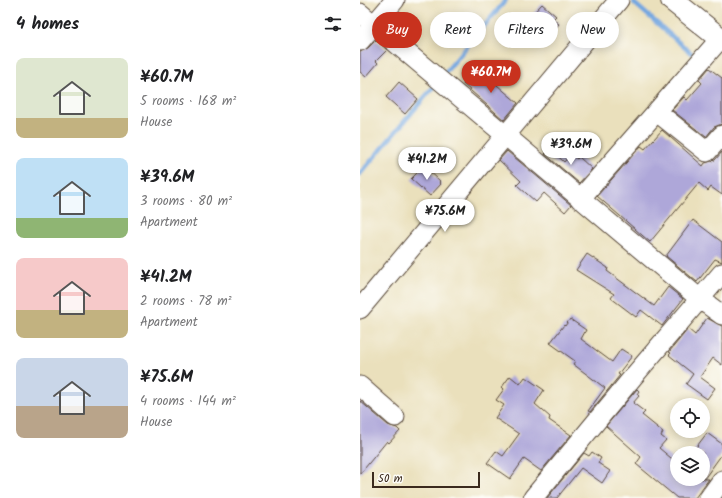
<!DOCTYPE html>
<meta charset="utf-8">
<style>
body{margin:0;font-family:Kalam,sans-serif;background:#f6f6f6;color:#202124;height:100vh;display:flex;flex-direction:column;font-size:15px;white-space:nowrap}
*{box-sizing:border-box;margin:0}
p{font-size:13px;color:#757577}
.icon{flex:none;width:22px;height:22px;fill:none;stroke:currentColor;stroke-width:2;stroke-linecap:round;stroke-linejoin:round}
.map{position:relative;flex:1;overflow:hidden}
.details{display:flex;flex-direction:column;background:#fff;width:360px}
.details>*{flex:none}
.banner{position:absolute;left:12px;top:12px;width:290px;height:36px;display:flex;gap:8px}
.controls{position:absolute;left:310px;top:398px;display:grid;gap:8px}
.controls a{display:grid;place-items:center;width:40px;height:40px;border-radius:50%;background:#fff;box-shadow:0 2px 10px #0003;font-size:20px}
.scale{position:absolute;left:12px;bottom:10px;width:108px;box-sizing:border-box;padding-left:4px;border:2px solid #3b2a1e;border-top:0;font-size:11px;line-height:14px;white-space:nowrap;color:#3b2a1e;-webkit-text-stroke:3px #fdfcf7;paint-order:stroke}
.price{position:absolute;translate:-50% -34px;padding:0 9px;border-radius:14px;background:#fff;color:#222;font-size:13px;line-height:26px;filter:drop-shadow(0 1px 2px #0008)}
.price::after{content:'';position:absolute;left:50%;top:24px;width:12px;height:9px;margin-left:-6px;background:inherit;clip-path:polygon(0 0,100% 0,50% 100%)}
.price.on{background:#c8321e;color:#fff}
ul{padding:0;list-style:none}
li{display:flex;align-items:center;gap:12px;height:100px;padding:0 16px}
li span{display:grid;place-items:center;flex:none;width:112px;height:80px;border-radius:8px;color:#555}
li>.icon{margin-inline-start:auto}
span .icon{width:48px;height:48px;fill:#fffc;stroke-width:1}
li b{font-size:17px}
h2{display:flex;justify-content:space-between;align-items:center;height:48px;padding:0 16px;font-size:17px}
.pill{padding:0 14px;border-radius:18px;background:#fff;box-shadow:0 2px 10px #0003;font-size:14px;line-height:36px}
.pill.on{background:#c8321e;color:#fff}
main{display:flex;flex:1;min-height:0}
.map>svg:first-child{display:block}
</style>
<main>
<section class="details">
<h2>4 homes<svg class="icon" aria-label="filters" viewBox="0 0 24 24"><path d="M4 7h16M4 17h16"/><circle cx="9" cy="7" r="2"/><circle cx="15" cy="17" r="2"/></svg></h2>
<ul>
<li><span style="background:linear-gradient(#dfe7d0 75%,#c2b280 0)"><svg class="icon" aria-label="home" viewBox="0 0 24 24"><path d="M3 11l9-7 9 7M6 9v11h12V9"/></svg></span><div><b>¥60.7M</b><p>5 rooms · 168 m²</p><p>House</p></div></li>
<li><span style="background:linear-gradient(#bfe0f5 75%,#8fb573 0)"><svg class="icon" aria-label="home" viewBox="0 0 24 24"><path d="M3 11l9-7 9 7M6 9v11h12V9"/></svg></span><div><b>¥39.6M</b><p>3 rooms · 80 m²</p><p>Apartment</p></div></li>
<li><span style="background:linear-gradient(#f6c9c9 65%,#c2b280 0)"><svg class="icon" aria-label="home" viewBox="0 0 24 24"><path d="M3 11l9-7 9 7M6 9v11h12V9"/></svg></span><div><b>¥41.2M</b><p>2 rooms · 78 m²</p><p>Apartment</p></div></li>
<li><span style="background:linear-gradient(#c9d6e8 60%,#b9a48a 0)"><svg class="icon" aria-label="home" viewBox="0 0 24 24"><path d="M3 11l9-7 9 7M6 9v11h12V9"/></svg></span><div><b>¥75.6M</b><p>4 rooms · 144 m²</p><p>House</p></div></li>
</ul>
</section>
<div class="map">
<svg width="362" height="498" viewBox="0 0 362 498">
<rect width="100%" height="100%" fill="#fdfcf7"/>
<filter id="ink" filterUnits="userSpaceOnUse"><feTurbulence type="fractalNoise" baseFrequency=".025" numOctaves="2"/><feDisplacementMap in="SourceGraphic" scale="8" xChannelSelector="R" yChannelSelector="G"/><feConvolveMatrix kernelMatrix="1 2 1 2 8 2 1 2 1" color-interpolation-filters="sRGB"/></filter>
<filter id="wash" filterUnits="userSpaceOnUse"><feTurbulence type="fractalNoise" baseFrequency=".012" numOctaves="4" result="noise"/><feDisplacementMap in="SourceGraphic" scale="16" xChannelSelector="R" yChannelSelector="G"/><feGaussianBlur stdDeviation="0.9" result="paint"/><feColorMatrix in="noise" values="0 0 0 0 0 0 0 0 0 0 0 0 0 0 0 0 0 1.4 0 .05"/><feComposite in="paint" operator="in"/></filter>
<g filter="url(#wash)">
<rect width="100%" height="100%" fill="#eae0bc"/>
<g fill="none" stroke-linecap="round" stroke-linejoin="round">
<path stroke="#75a7e0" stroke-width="4.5" d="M274 3 331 53
M83 75 146 0
M0 174 76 84"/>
</g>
<g id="blocks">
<path fill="#aea7d9" d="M182 4 196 16 193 19 199 24 186 39 166 21Z
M16 40 27 50 16 61 18 63 6 77 0 72V52L8 48Z
M117 68 158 103 144 120 103 84Z
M349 68 362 78V124L354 127 346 137 312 110 324 97 327 100 342 83 339 80Z
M39 82 58 99 45 114 26 97Z
M302 130 343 166 345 163 355 160 362 152V195L351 187 348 191 339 183 290 242 237 196 281 146 285 149Z
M190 149 204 162 211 154 217 159 219 157 232 169 219 183 185 154Z
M147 151 211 205 205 212 184 193 176 202 157 185 161 181 139 160Z
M64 166 80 181 79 182 81 184 70 196 51 179Z
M333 220 362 242V262L355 259 337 282 306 256Z
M227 254 248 268 247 271 294 306 308 287 323 299 302 326 281 310 276 317 251 298 254 294 216 270Z
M347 318 362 326V365L353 358 340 377 355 388 347 399 326 384 333 374 309 355 311 353 309 352 328 329 335 335Z
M210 319 226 330 221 339 252 362 261 349 272 356 258 374 260 375 230 412 228 411 245 388 213 364 215 361 190 343 204 325 205 326Z
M150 376 160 384 165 377 184 390 175 404 190 417 189 420 211 435 181 471 164 459 150 479 127 463 136 451 143 456 159 434 135 418 144 405 136 400 144 389 142 387Z
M277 389 279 391 277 394 279 396 273 403 285 412 282 415 303 432 301 436 306 440 299 448 317 463V479H343V453H338L334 450 347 433 362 444V454L344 479H349L335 498H317L276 464 281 457 246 426Z
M0 401 28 425 37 428 40 431 29 443 27 441 0 474Z
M232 452 241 458 238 463 250 471 242 483 221 468 197 498H187L224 453 229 456Z"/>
</g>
</g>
<g filter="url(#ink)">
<use href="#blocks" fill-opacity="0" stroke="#554536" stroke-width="1"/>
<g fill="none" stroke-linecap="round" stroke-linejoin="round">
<defs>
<path id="minor" d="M0 13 340 299 362 315
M0 41 35 0
M297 112 347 152 362 135
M220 199 360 39
M0 309 259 0
M0 386 35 417
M173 498 273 377 362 273
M349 498 362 480"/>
<path id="major" d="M312 0 362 40"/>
</defs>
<use href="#minor" stroke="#554536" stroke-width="21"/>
<use href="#major" stroke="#554536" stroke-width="24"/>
<use href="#minor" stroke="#fff" stroke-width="19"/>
<use href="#major" stroke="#fff" stroke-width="22"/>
</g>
</g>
</svg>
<div class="controls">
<a><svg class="icon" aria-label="locate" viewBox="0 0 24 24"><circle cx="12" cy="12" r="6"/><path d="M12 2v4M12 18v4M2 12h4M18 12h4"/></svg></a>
<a><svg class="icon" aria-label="layers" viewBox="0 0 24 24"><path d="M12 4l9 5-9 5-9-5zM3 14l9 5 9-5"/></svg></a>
</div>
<div class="scale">50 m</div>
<b class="price on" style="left:131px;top:94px">¥60.7M</b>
<b class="price" style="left:211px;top:166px">¥39.6M</b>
<b class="price" style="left:67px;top:181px">¥41.2M</b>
<b class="price" style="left:85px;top:233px">¥75.6M</b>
<div class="banner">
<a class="pill on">Buy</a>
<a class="pill">Rent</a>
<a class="pill">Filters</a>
<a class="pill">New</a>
</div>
</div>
</main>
